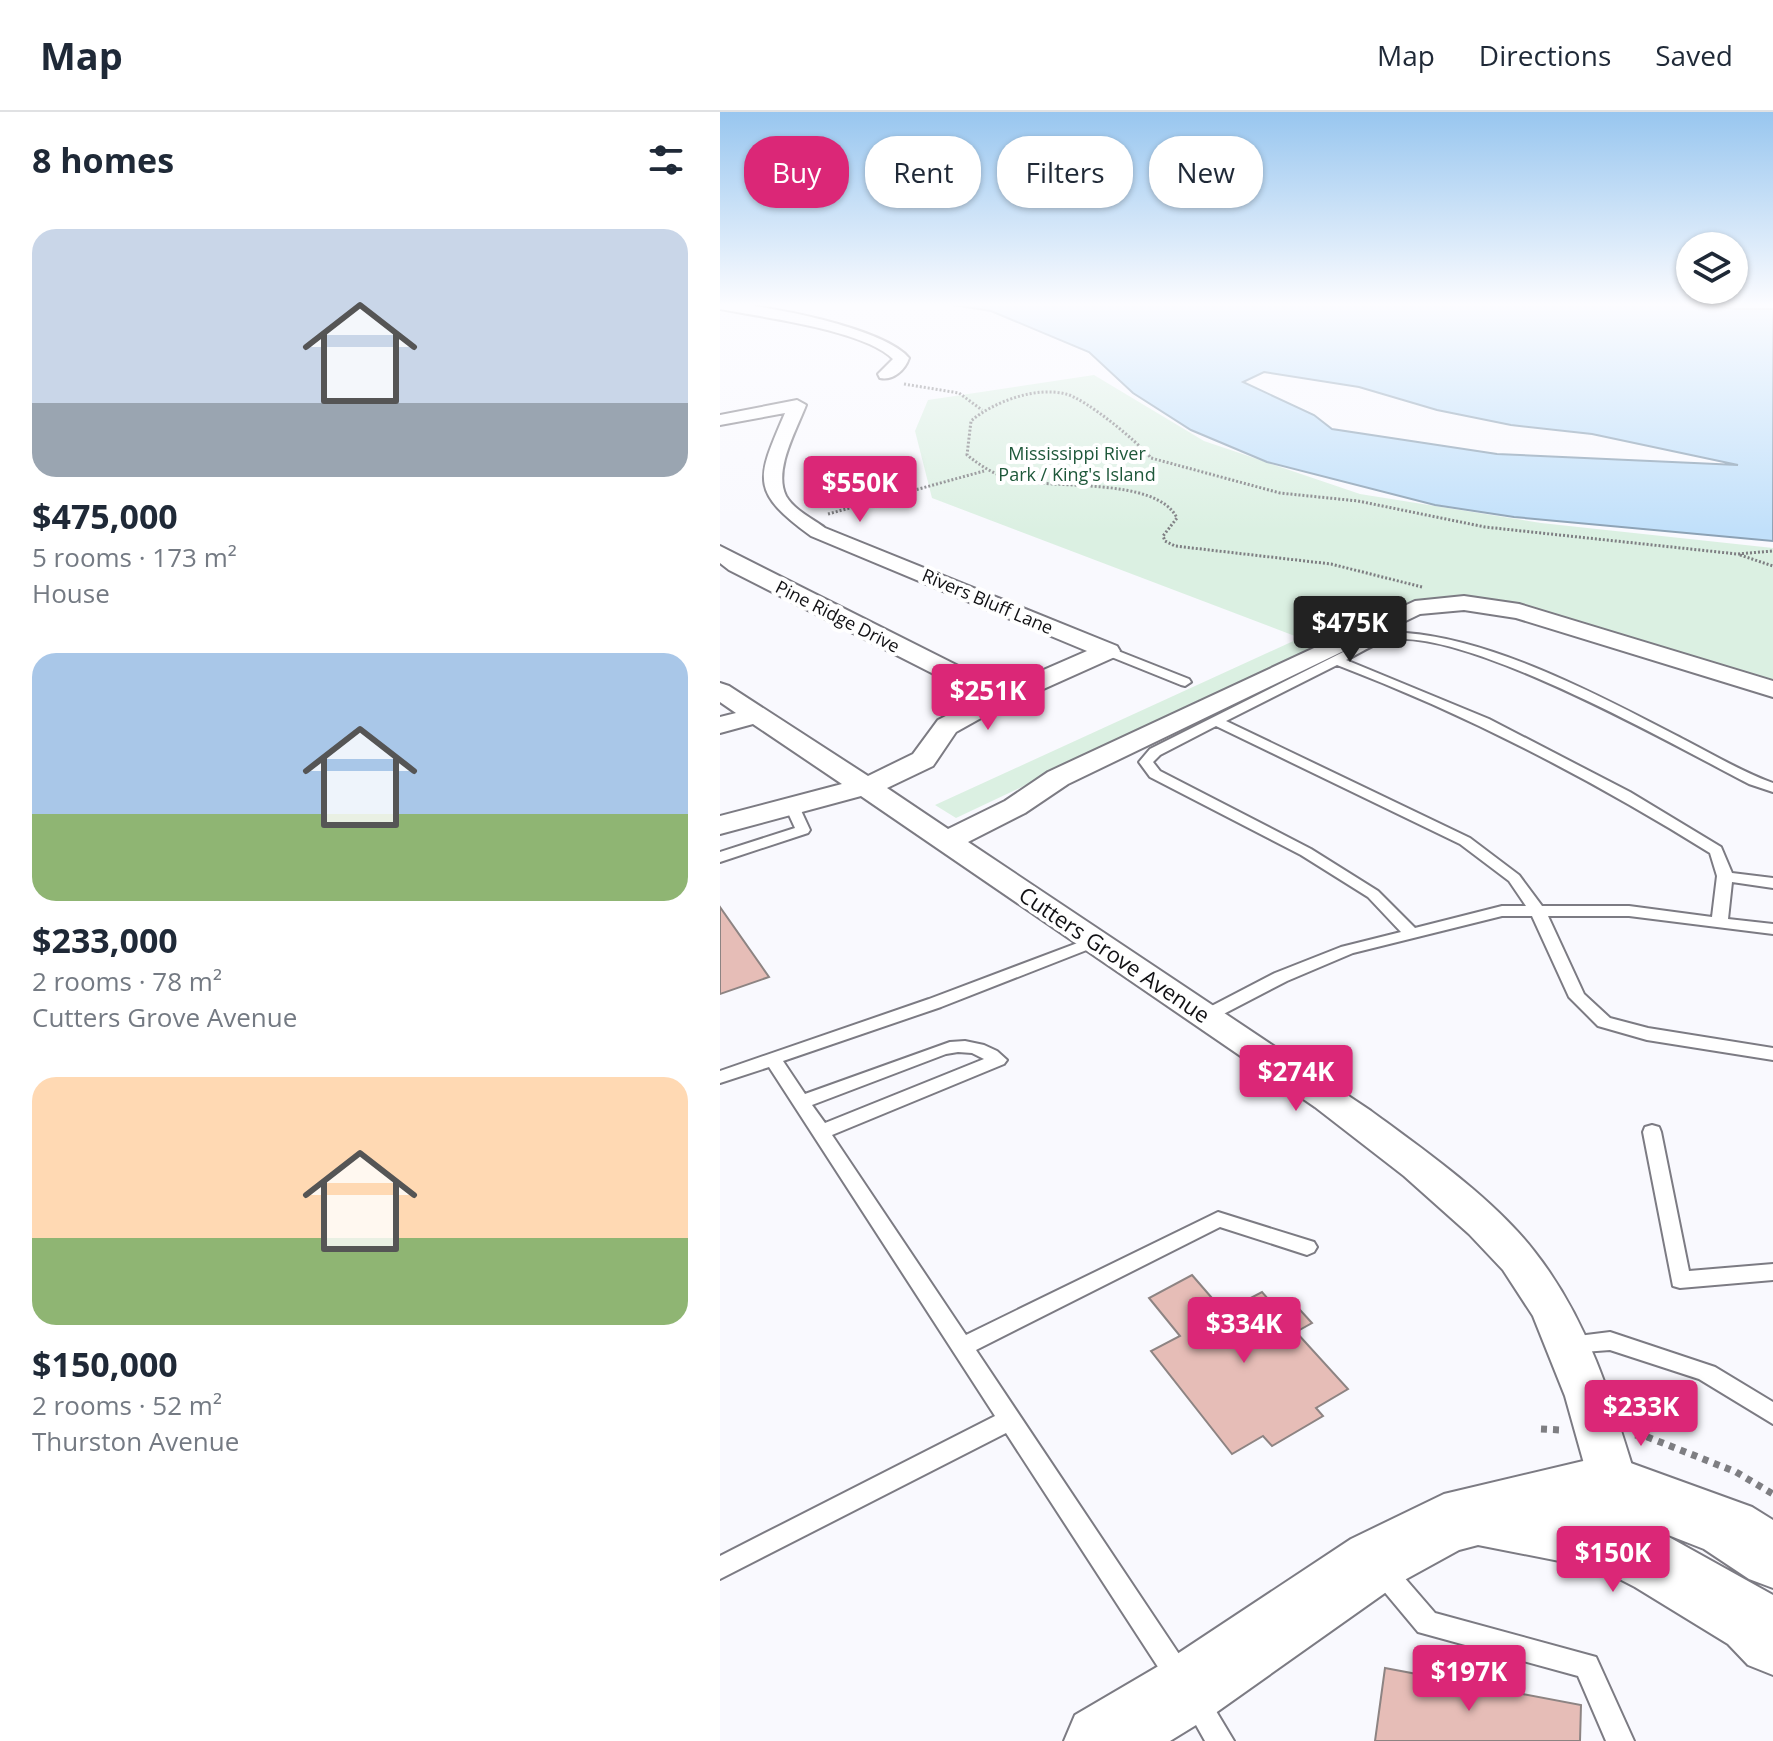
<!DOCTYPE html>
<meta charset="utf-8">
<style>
body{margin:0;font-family:"Open Sans",sans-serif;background:#f2f2f3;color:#1f2937;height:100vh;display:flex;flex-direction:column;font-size:30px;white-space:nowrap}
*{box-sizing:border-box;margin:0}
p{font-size:26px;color:#747a83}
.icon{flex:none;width:44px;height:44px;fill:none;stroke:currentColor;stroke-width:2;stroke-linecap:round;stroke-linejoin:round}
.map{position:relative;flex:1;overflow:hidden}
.details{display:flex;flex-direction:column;background:#fff;width:720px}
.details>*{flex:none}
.top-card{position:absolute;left:24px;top:24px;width:760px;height:72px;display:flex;gap:16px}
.tools{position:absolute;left:956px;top:120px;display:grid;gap:16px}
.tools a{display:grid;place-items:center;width:72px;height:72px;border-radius:50%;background:#fff;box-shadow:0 2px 6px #0004;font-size:40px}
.price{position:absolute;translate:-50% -68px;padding:0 18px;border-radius:8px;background:#db2777;color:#fff;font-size:26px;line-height:52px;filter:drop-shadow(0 2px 4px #0008)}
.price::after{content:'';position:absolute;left:50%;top:48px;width:24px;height:18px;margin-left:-12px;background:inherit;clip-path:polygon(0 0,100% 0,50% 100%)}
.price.current{background:#222;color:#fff}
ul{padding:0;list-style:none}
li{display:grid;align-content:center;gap:16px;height:424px;padding:0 32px}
li span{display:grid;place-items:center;height:248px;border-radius:24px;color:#555}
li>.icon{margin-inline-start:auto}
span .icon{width:144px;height:144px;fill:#fffc;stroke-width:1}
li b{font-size:34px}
h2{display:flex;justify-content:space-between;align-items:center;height:96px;padding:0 32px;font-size:34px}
.tag{padding:0 28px;border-radius:32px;background:#fff;box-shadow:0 2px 6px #0004;font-size:28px;line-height:72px}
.tag.current{background:#db2777;color:#fff}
header{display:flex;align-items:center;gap:48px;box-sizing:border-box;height:112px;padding:0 40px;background:#fff;border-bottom:2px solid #e0e1e3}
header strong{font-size:38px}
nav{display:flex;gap:44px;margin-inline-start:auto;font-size:28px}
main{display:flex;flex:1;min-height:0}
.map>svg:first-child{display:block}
</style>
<header>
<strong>Map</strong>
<nav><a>Map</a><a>Directions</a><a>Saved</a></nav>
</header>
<main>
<section class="details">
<h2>8 homes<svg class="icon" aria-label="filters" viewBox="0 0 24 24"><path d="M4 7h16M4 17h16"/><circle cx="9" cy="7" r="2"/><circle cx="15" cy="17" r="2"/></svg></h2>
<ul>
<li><span style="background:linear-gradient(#c9d6e8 70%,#9aa5b1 0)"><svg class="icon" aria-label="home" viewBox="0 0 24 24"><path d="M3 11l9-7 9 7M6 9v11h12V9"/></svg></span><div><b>$475,000</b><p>5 rooms · 173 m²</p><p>House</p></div></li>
<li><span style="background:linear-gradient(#a9c7e8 65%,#8fb573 0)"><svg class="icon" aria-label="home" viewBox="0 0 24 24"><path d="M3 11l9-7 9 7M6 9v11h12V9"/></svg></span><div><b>$233,000</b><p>2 rooms · 78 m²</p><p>Cutters Grove Avenue</p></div></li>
<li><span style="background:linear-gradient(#ffd9b3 65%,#8fb573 0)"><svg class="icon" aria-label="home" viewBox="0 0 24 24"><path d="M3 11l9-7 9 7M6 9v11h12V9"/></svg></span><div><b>$150,000</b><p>2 rooms · 52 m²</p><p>Thurston Avenue</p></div></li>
</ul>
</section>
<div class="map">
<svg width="1053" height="1629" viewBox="0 0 1053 1629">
<rect width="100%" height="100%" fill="#f9f9fe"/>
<path fill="#dbf0e2" d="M374 263 484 329 640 382 821 411 1053 436V568L783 488 744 486 697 489 236 706 215 693 580 526 212 386 195 319 208 288Z"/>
<path fill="#c1e0fa" stroke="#8ca2b5" stroke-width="2" fill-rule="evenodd" d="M221 191H973L1015 197H1053V429L794 405 715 393 547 350 471 318 413 281 369 240 271 199ZM544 260 639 275 717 298 791 313 872 322 1018 353 777 342 612 317 594 303 523 270Z"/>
<path fill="#e6bdb7" stroke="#8d8483" stroke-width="2" d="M0 795 49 865 0 882Z
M472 1163 504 1200 542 1180 556 1196 571 1188 592 1211 576 1220 628 1277 596 1296 603 1304 552 1334 543 1324 512 1342 431 1239 460 1224 429 1186Z
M665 1556 861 1593 860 1629H655Z"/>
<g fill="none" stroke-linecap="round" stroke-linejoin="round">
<defs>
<path id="lane" d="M686 521C777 528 884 586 965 628 994 643 1022 660 1053 671V680L1029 672C959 636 736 509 664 529 652 533 638 542 626 548L769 607 910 680 1001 735 1012 761 1053 766V776L1012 770 1008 807 1053 812V822L909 804H828L864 882 890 906 928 916 1053 936V948L927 928 878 914 849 885 812 804H782L633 841 567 869 492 908H480L477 904 480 900 555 861 621 835 681 820 648 785 581 743 430 665 419 650 430 637 657 523ZM617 553C748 603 871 667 990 741L997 764 992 805 909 794H822L799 763 750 726 506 609ZM496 614 740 732 789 769 806 794H782L695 816 658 779 591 737 440 659 433 650 440 643Z
M388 535 469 567 471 570 465 574 461 573 384 542 382 539Z
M71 688 78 692 90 718 88 721 0 750V740L75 716 64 692Z
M376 824 382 826 384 829 382 832 221 895 63 949 85 982 230 930 245 929 264 933 277 939 287 948 284 952 112 1023 246 1223 498 1100 594 1130 597 1135 594 1140 587 1143 500 1115 256 1238 469 1557 473 1566 469 1575 460 1579 451 1575 286 1321 0 1467V1444L275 1304 49 955 0 971V959L209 887ZM238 940 252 941 264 947 105 1011 92 993 226 942Z
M932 1013 939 1015 941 1020 969 1159 1053 1152V1168L960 1176 953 1174 923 1020 925 1015Z
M890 1220 995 1255 1053 1290V1312L979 1267 890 1238 850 1241 842 1238 839 1232 842 1226Z
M661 1446 670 1449 715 1501 876 1545 914 1629H886L858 1564 698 1520 652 1465 649 1457 652 1449Z
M475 1575 484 1579 514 1629H485L462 1588 466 1579Z"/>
<path id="street" d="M0 191C40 191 165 216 189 246 185 258 173 269 160 266L158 262 173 247C145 218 41 205 0 197Z
M77 288 86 293C77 317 53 358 66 384 74 398 93 407 105 416L397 534 400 539 397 544 270 601 236 620 213 654 167 676 228 717 285 689 328 660 695 489 744 484 799 492 1053 569V585L796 506 744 498 700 502 348 672 305 701 248 730 651 999C704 1038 774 1087 814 1139 868 1207 893 1291 918 1373L917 1389 910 1404 893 1410 876 1404 869 1389 870 1373 845 1284 813 1204 783 1158 749 1122 684 1064 595 995 141 684 0 722V704L122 672 33 612 0 621V605L16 601 0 590V571L9 574 148 664 193 642 218 608 261 586 9 458 0 451V434L282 576 367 539 91 424C29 379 37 367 65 301L0 313V303Z"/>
<path id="secondary" d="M894 1345 1032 1395 1053 1408V1476L1029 1467 984 1437 938 1419 1053 1483V1563L1028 1553 1008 1532 915 1475 880 1457 758 1433 739 1438 679 1471 494 1602 450 1629H344L355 1603 442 1552 631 1427 724 1382 876 1346Z"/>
</defs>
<use href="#lane" stroke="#7c7b83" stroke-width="4"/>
<use href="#street" stroke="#7c7b83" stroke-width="4"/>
<use href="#secondary" stroke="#7c7b83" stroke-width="4"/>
<path stroke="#7e7e82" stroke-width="3" stroke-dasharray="2 2" stroke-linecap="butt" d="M184 272 239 281 262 298
M108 402 264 359
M1020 443 1053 454
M702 475 611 452 455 434 445 429 443 424 457 406C436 364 331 378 291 367 273 362 261 354 247 343L251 309C273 290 316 274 346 282 366 287 418 330 431 346L560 381 638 389 765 415 1017 442 1053 439"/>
<path stroke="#7e7e82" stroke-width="7" stroke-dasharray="6 6" stroke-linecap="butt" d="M821 1317 841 1318
M915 1323 925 1324 1016 1360 1053 1382"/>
<use href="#lane" fill="#fff" fill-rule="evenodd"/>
<use href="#street" fill="#fff" fill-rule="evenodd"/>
<use href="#secondary" fill="#fff" fill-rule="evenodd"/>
</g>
<linearGradient id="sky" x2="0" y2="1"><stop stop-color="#98c6ef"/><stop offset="0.46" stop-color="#fcfcff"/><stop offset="1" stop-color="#fcfcff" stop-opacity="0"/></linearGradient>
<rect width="1053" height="419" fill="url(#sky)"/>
<g text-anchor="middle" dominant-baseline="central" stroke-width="8" stroke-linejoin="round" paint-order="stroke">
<g font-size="18" fill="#1e583a" stroke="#fff">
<text x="357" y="341">Mississippi River<tspan x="357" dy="21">Park / King's Island</tspan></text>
</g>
<g font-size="18" fill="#111114" stroke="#fff">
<text transform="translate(268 489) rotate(23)">Rivers Bluff Lane</text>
<text transform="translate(118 504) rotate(27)">Pine Ridge Drive</text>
</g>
<g font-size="22" fill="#111114" stroke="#fff">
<text transform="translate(395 842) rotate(34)">Cutters Grove Avenue</text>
</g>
</g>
</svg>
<div class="tools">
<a><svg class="icon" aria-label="layers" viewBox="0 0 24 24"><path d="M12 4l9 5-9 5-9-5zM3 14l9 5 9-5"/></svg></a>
</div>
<b class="price" style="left:140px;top:412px">$550K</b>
<b class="price current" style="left:630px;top:552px">$475K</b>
<b class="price" style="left:268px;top:620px">$251K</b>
<b class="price" style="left:576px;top:1001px">$274K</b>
<b class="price" style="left:524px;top:1253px">$334K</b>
<b class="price" style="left:921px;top:1336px">$233K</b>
<b class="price" style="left:893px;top:1482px">$150K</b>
<b class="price" style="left:749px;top:1601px">$197K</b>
<div class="top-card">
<a class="tag current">Buy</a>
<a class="tag">Rent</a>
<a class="tag">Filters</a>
<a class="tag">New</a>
</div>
</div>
</main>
